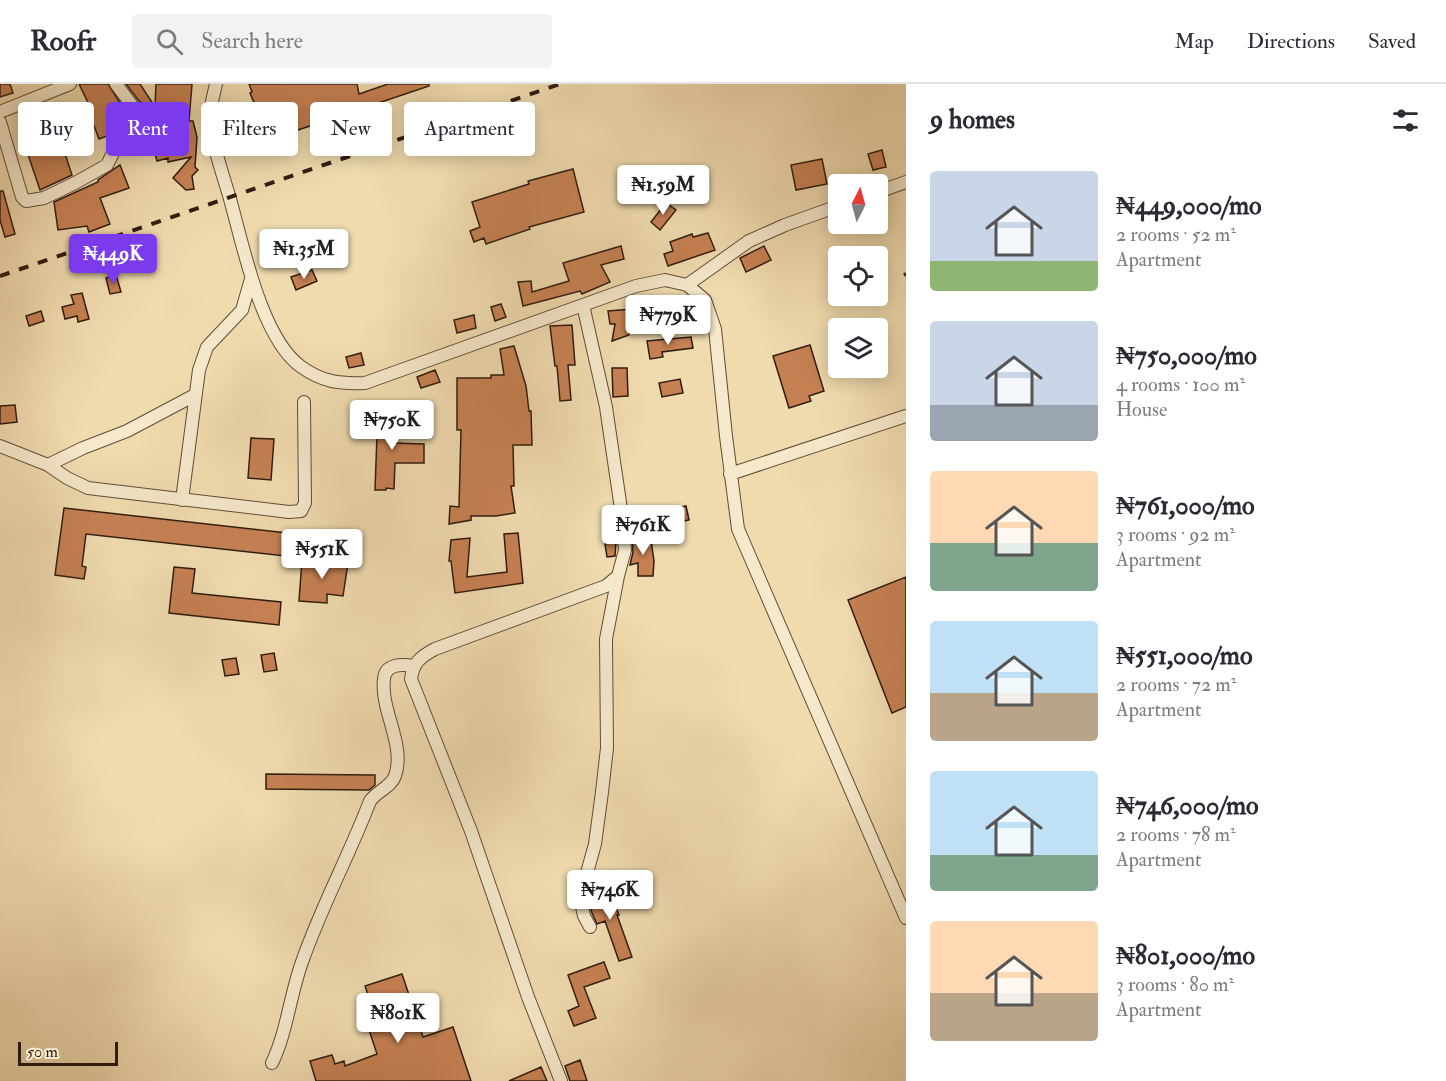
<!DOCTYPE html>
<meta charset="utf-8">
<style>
body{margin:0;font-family:"IM FELL Double Pica",serif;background:#f2f2f3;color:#2b2b33;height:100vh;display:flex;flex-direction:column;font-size:22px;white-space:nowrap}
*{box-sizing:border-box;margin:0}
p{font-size:20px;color:#7c7c81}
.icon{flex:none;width:33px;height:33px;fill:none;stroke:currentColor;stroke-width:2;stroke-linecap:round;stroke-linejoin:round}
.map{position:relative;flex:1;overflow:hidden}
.drawer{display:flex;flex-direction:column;background:#fff;width:540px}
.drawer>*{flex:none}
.hud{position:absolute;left:18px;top:18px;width:570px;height:54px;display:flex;gap:12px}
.needle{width:39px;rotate:6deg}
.tools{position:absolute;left:828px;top:90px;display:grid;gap:12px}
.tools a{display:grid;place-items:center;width:60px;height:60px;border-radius:6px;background:#fff;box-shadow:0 3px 15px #0003;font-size:30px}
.scale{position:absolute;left:18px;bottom:15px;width:100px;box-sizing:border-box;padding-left:6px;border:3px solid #301c11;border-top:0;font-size:16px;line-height:21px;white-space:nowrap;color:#301c11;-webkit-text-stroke:4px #f5e8cb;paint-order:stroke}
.price{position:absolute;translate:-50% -51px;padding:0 14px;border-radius:6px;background:#fff;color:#222;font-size:20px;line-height:39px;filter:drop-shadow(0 2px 3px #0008)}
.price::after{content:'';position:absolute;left:50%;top:36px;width:18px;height:14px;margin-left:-9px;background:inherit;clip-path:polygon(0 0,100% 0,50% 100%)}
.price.on{background:#7c3aed;color:#fff}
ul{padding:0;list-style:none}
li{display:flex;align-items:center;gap:18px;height:150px;padding:0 24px}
li span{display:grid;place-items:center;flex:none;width:168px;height:120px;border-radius:6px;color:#555}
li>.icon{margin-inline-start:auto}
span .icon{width:72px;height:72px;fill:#fffc;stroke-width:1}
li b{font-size:26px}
h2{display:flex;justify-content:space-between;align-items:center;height:72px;padding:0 24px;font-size:26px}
.pill{padding:0 21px;border-radius:6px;background:#fff;box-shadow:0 3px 15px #0003;font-size:21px;line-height:54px}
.pill.on{background:#7c3aed;color:#fff}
header{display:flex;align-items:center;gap:36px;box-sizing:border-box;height:84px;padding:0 30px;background:#fff;border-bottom:2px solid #e1e1e2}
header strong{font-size:28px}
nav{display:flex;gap:33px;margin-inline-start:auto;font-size:21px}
.search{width:420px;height:54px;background:#f2f2f3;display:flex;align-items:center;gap:15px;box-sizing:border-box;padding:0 21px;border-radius:6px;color:#7c7c81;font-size:22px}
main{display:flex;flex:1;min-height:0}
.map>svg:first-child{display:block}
</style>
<header>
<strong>Roofr</strong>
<div class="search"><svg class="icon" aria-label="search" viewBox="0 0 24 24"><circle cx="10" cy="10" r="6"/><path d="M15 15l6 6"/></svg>Search here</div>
<nav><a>Map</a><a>Directions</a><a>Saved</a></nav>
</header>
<main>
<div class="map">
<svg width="906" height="997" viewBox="0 0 906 997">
<rect width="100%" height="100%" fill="#f0dbaf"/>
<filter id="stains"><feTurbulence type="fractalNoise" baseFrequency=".00333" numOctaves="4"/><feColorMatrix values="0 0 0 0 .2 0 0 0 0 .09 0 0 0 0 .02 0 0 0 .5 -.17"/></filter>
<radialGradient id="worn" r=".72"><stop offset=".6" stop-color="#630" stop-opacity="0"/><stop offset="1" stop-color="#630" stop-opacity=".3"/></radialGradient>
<path fill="#c68153" stroke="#301c11" stroke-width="1.5" d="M0 0H10L13 9 0 13Z
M79 0H108L124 25 127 32 123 44 115 49 99 55 88 26 91 25Z
M126 0H140L155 23 156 0H192L189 37H193L197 53 195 83 198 86 192 92 194 105 186 106 173 94 191 73 168 78V74L157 77 151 54 158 52 157 48 167 46 163 25 156 24 157 27 139 17Z
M249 0H357L359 10 388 0H429V2L298 46 297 43 274 54 273 52 257 57 252 43 263 40 250 9 252 8Z
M54 36 72 91 40 106 20 47Z
M882 66 886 83 873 86 868 70Z
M822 75 827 100 796 106 791 81Z
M120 81 129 104 100 114 110 140 89 148 87 142 58 146 54 118 98 98V96Z
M573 85 584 128 529 143 530 145 486 160 484 154 474 158 470 147 480 143 472 118 529 100 528 97Z
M0 107H3L15 150 5 153 0 136Z
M666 119 676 126 660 146 651 138Z
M708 149 715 166 668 182 664 170 673 167 670 158 692 150 693 153Z
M621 162 624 175 601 181 610 198 582 210 580 207 523 222 518 198 531 197 532 208 569 197 563 179Z
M764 162 771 176 746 188 740 174Z
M312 186 317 197 296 206 291 193Z
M116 191 121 208 110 210 106 194Z
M82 209 89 235 78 238 77 232 65 235 62 223 74 220 71 211Z
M679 218 683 233 645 246 643 230Z
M501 220 506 233 495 237 491 223Z
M633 225 629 251 612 257 615 240H610L608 227Z
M41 227 44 237 29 242 26 232Z
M474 231 476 244 457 249 454 236Z
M572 241 575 281H568L571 316 560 317 557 282H555L550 242Z
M691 253 693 264 662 268 663 273 650 275 647 257Z
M810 261 824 307 809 312 811 317 789 324 773 272Z
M514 262 526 302 529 327H531L532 361H513L514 402H511L515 429 496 432H471V436L449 440 450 422 459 423 461 346H457V294H491V291H504L500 265Z
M361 269 364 281 349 284 346 273Z
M612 284H627L628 312 613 313Z
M435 286 440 298 421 304 417 293Z
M680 295 683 309 662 313 659 299Z
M15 321 17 338 0 340V322Z
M378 323 395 324 394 359 424 360V379H395L394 405 386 404V406H375Z
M251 354 274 355 271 396 248 394Z
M686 422 689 436 674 439 671 425Z
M64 424 287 449 285 472 86 450 82 482 86 483 84 495 55 491Z
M518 449 523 499 455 509 451 477H449L451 456 470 454 467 493 507 488 504 450Z
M644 452 645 457 651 456 654 477 653 492H638V479L630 481 633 468 632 454Z
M616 458 615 472 607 473 605 460Z
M302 476 348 479 343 512 327 510V519L299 517Z
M174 483 195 485 192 509 281 518 279 541 169 529Z
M906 493V623L892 629 848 516Z
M274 569 277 586 264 588 261 571Z
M236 574 239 590 225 592 222 576Z
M266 690 375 691V701L369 706 266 705Z
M608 804 619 831H617L632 873 619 877 605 837 597 840 592 829 588 814 589 812Z
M604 878 610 894 584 903 596 934 574 942 568 927 579 922 568 891Z
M402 890 423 953 453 943 471 997H316L310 977 332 971 335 980 344 977 345 982 377 970 361 922 371 919 365 902Z
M580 976 587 997H570L565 982Z
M541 983 547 997H509Z"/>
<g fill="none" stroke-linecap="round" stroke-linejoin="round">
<defs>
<path id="street" d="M216 0 210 26V44C215 68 223 91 230 115 243 161 261 253 300 282 322 298 339 300 365 299L636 202 665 196 687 201 705 216 715 245 726 352 738 445 906 834
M0 28 70 0
M0 38 22 113 26 117 44 114 75 99 107 81 119 57 130 49 136 32 134 24 116 0
M878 108 906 98
M687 201 749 157 785 141 838 122
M0 362 48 381 67 394 88 404 289 428 301 427 305 419 304 318
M48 381 83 364 127 347 195 311
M730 390 906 332
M182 416 199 286 207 263 242 226 251 195
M590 843 584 832 580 814 595 760 602 708 607 664 606 555 618 492
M272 979C287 948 290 911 302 878 321 823 349 772 370 717 377 707 391 703 395 692 406 661 380 626 384 595 385 580 401 580 413 582
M561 997 528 913 471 747 411 595C413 579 420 573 435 565L606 502 618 492 625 466 621 425 606 323 583 221"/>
</defs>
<use href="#street" stroke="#604c38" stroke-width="14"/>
<use href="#street" stroke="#f5e8cb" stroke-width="12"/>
<path stroke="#301c11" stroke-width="4" stroke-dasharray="10 10" stroke-linecap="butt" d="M904 191 906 190
M0 192 560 0"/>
</g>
<rect width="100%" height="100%" filter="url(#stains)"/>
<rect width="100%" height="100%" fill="url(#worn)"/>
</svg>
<div class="tools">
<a><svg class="needle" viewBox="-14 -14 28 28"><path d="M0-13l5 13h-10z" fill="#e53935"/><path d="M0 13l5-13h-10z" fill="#7c7c81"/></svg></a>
<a><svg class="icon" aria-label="locate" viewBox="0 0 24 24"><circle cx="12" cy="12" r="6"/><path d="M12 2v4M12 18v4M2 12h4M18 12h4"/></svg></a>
<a><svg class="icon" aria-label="layers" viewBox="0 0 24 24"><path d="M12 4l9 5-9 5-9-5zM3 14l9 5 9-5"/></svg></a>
</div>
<div class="scale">50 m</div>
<b class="price" style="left:663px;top:132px">₦1.59M</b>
<b class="price" style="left:304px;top:196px">₦1.35M</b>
<b class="price on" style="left:113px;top:201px">₦449K</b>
<b class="price" style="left:668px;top:262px">₦779K</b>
<b class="price" style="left:392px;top:367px">₦750K</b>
<b class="price" style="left:643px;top:472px">₦761K</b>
<b class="price" style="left:322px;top:496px">₦551K</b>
<b class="price" style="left:610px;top:837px">₦746K</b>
<b class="price" style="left:398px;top:960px">₦801K</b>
<div class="hud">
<a class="pill">Buy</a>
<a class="pill on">Rent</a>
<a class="pill">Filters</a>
<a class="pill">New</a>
<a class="pill">Apartment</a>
</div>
</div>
<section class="drawer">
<h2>9 homes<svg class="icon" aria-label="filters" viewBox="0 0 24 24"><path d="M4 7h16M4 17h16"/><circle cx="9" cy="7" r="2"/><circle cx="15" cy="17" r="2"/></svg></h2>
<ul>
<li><span style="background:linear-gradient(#c9d6e8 75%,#8fb573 0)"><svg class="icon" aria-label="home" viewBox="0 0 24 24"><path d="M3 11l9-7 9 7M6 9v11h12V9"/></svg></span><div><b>₦449,000/mo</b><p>2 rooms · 52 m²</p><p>Apartment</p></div></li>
<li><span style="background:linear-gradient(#c9d6e8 70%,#9aa5b1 0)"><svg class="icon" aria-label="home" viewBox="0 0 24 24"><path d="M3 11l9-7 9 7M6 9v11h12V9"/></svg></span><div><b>₦750,000/mo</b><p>4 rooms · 100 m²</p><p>House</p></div></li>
<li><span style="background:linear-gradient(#ffd9b3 60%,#7fa58c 0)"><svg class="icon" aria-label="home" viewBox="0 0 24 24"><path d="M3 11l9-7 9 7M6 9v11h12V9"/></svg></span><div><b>₦761,000/mo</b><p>3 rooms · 92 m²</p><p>Apartment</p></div></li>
<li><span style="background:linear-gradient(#bfe0f5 60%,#b9a48a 0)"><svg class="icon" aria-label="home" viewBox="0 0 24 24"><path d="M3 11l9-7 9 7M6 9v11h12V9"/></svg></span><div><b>₦551,000/mo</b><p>2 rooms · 72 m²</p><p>Apartment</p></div></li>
<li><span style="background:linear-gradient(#bfe0f5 70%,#7fa58c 0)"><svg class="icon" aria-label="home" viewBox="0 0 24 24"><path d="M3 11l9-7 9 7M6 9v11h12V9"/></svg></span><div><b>₦746,000/mo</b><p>2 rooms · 78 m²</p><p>Apartment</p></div></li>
<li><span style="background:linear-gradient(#ffd9b3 60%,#b9a48a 0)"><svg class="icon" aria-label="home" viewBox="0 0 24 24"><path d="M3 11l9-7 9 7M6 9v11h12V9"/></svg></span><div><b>₦801,000/mo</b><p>3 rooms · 80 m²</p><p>Apartment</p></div></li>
</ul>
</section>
</main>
